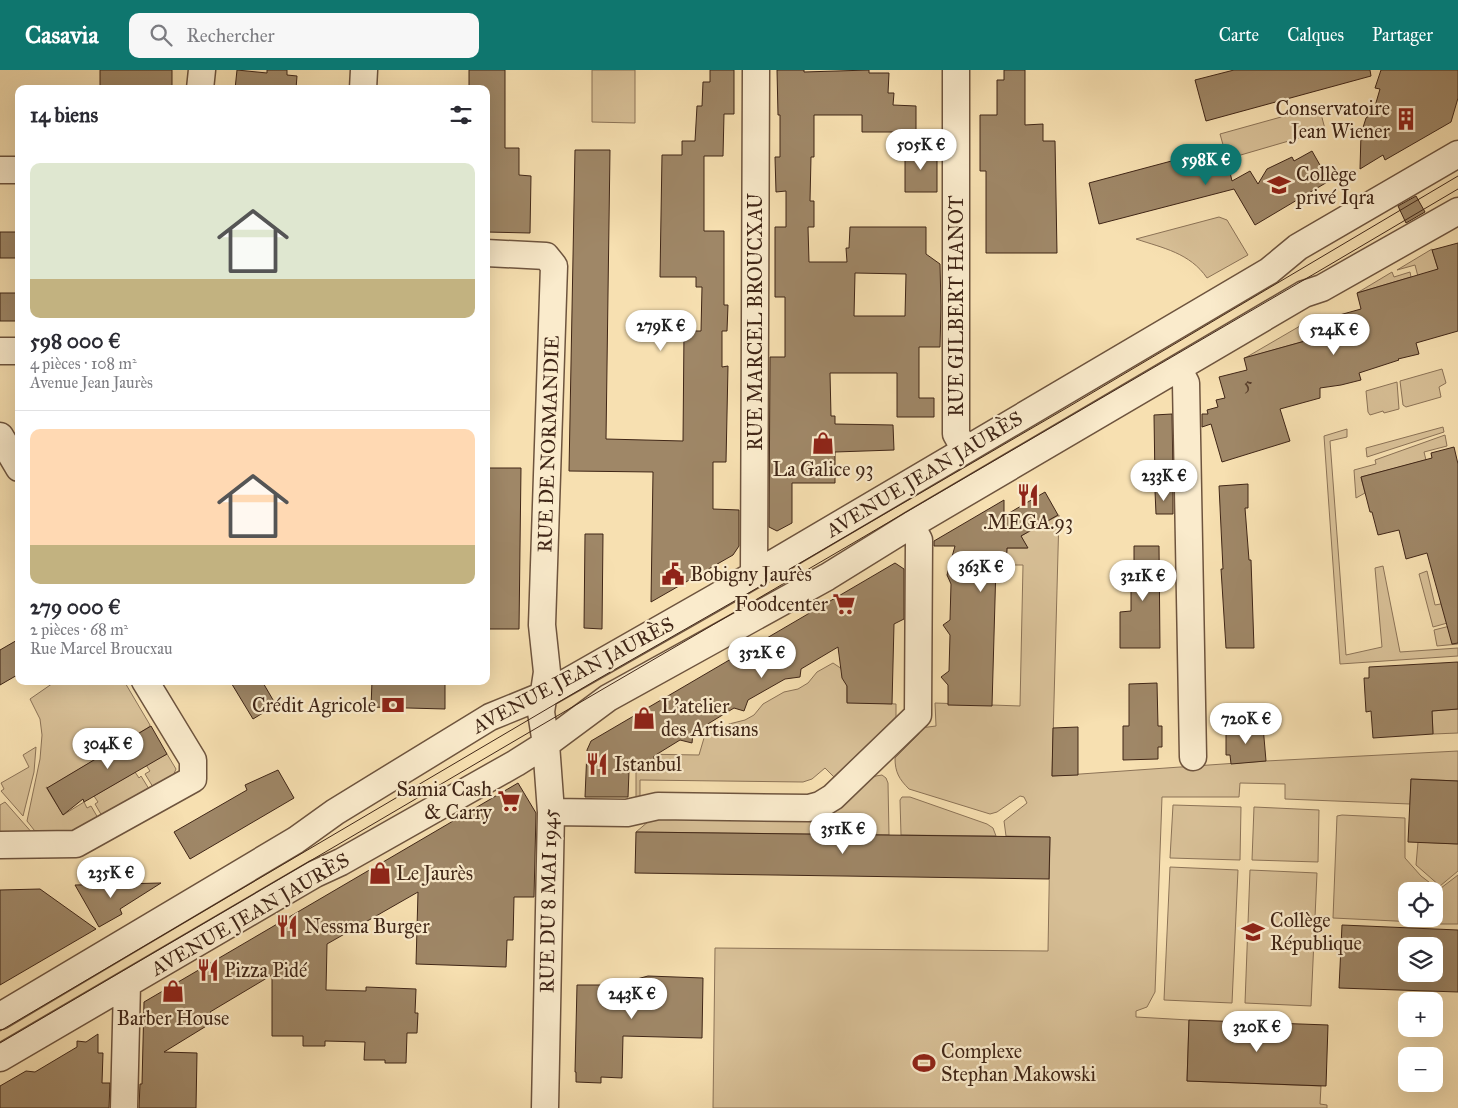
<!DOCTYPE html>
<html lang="fr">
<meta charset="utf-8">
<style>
body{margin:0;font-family:"IM FELL Great Primer",serif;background:#f7f7f7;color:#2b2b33;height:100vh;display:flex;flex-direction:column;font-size:19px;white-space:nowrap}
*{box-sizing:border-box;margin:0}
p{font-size:16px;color:#7c7c81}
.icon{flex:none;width:28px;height:28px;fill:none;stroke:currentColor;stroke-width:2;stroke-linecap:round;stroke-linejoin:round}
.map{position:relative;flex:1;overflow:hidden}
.sheet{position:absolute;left:15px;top:15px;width:475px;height:600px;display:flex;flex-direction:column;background:#fff;border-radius:10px;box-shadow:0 5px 20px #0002}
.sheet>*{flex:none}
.buttons{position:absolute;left:1398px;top:812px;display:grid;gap:10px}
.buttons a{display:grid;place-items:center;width:45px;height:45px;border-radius:10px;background:#fff;box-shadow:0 5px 20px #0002;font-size:25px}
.price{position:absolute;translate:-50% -42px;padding:0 11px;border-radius:18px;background:#fff;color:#222;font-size:16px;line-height:32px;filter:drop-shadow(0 1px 2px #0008)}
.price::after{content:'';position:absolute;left:50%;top:30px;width:15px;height:11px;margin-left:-8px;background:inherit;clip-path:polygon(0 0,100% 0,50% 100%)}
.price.current{background:#0f766e;color:#fff}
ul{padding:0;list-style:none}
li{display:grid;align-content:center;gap:10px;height:265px;padding:0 15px}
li+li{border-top:1px solid #e1e1e2}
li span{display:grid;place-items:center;height:155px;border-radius:10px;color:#555}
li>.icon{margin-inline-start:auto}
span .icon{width:90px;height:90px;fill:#fffc;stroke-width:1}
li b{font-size:21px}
h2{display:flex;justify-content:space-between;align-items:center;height:60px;padding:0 15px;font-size:21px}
header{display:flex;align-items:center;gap:30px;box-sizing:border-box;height:70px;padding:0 25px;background:#0f766e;color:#fff}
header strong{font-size:24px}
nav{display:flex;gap:28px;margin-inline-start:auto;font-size:18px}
.search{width:350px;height:45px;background:#f7f7f7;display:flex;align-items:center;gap:12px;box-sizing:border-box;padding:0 18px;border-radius:10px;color:#7c7c81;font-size:19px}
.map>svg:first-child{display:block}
</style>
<header>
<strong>Casavia</strong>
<div class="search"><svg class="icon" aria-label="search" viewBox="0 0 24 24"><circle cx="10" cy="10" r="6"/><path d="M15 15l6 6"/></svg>Rechercher</div>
<nav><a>Carte</a><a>Calques</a><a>Partager</a></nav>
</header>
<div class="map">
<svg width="1458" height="1038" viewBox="0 0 1458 1038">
<rect width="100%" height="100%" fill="#f7e0b1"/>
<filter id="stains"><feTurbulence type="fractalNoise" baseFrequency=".004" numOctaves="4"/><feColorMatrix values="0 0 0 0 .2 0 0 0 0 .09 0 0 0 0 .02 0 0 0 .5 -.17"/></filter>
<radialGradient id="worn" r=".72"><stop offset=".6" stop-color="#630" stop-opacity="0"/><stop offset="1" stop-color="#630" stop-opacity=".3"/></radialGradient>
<path fill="#d8c097" stroke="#8c7357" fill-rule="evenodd" d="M592 0H635V53L592 52Z
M1317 37 1320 40 1325 59 1323 61 1227 89 1220 64Z
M1219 147 1227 150 1248 185 1207 208C1190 183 1163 178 1136 169Z
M1432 179 1442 213 1421 218 1415 195 1397 200Z
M1392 202 1394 207 1410 202 1411 207 1357 223Z
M1300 256 1305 271 1245 288Z
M1442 299 1446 313 1439 317 1441 327 1406 337 1403 335 1400 311Z
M1397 312 1399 339 1384 343 1383 341 1370 345 1368 342 1366 321Z
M1443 357 1444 362 1367 387 1366 378Z
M1347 359V367L1330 371 1346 585 1382 577 1375 498 1383 496 1400 582 1458 578V586L1340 594 1324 366Z
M1445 365 1447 376 1424 382 1426 390 1361 407 1365 423 1356 428 1354 400 1376 394 1375 390Z
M1059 445 1052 706 1266 691 1458 681V711L1411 709 1410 734 1285 729V714L1240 713 1239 727H1162L1155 922 1147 937 1136 941V947L1189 950 1187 1011 1321 1016 1320 1034 1327 1035V1038H713L715 878 1048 881 1050 767 1006 766 1004 751 1027 733 1024 727 1020 726 997 742 990 744 909 719C899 709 895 702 895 688L919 664 920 658 936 656 935 633 1020 636 1023 495H1006L1007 478H1027L1021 466Z
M1427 501 1435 535 1446 533 1458 550 1433 557 1419 504Z
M1458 554V574L1437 576 1434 560Z
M833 593 845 601 847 612V632L896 634V650L834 707 825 698 812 709 803 712 640 710V731H636V684L699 685 704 668 729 654 745 650 754 645 763 634 784 622 798 619 808 613 817 602Z
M56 611H124L150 655 149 657 48 718 46 717 63 745 84 732 87 738 91 736 98 748 77 761 38 765 27 751 40 689 42 665 40 649 30 629Z
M1458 639V663L1433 664 1432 641Z
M36 677 34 702 23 746 1 721 4 719 1 713 29 697 23 685Z
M167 684 176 699 173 706 153 717 145 704 150 701 146 695Z
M135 702 139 708 141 706 149 719 102 746 95 734 98 732 94 726Z
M882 705 886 708 888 713 889 765 636 762 649 751 660 749 808 750C840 744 847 730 869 709L876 706Z
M902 727H910L987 754 993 758 996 766 901 765 900 730Z
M5 732 34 765H0V735Z
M1173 735 1241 737 1240 790 1170 788Z
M1254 737 1319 740 1318 792 1252 790Z
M1342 745 1405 748V788L1421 806 1438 819 1437 853 1333 848 1337 746ZM1406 821H1434V849H1406Z
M1418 772 1458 774V801L1440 816 1416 795Z
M1170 797 1238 800 1232 933 1164 930Z
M1250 800 1317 803 1311 936 1245 933Z
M1458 805V854H1440L1441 818Z"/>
<path fill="#9f8767" stroke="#402617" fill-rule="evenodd" d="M100 0H172V19H100Z
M237 0 267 3V0H287V5L297 6 296 19H235Z
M469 0H505V78H519V105L531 106 530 163 486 162V19H469Z
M710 0H734V44H724L723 86H704V161H724V235H728L727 261H722V297L728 296 726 392H713V439L739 440V476L733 485 651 532 653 402 569 401 575 80H610L606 369 683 371 684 261H701L702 217H696V207H660L662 85H682V71H695L697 36H702L703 12H710Z
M777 0H804V2L869 0V3H889L888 23H894L893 35 916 36V62H862V45H814V87H811L810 131H814V157H808L809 192H847L846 178H849L850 157H926V184L940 194 941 237 940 277H919V328H934V347H897V303H830L831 346H835V354L893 355 894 380 835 382V413H792V453L777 461 769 457 770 287H785V227H775V157H786V121L776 122 775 87H780V45H778ZM855 203 906 204 905 246H854Z
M1004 0H1025V55L1043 54V71H1055L1057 183H986V101H980V45H997V10H1004Z
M1234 0H1370L1371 6 1206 51 1195 10Z
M1381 0H1458V28L1451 52 1385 90 1383 85 1360 99 1361 64 1366 48 1373 43 1380 19 1375 18Z
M1224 77 1232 111 1250 101 1258 114 1267 99 1292 87 1294 91 1312 81 1329 111 1255 155 1234 119 1099 154 1089 113Z
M905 80H937V122H905Z
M1416 126 1425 142 1406 153 1398 136Z
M0 162H19V188H0Z
M1458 173V261L1416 273 1419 284 1398 289 1399 290 1359 303 1361 310 1341 315 1320 318V328L1280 339 1290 371 1222 392 1211 354 1202 357V344H1208L1207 340 1218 337 1216 330 1225 328 1219 307 1247 300 1244 288 1305 271 1300 256 1361 239 1357 223 1438 199 1432 180Z
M0 223H19V251H0Z
M1172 344 1173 407 1155 412 1154 345Z
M1454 377 1458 394V573L1452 574 1427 483 1406 489 1399 460 1378 465 1372 442H1370L1361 407 1432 388 1431 383Z
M486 398H521L519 559H486Z
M1248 414V438H1245L1249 490H1251L1254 578H1226L1221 499H1223L1219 416Z
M1173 419V444H1156L1155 421Z
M1045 422 1058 445 1021 466 1028 478H1007L1006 495H996L992 636 948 635V615L941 607 949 601 950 565 943 555 950 550 951 514 947 505 955 476H934V471L1004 430V446Z
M585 464H603L602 559 584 558Z
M1134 476H1159L1160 578H1120V542L1131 541V505H1134Z
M895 493 904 499V549L894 554 892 634 847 633V616L842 608 838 577 801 599 800 607 785 609 748 630 744 641 734 638 693 663 692 673 680 670 654 686V701H629L628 727H585L587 680 591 671Z
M19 569V604L0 615V580Z
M1458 592V639L1432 641 1433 664 1373 668 1371 641 1366 642 1364 608H1369V597Z
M230 611H262L276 635 253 649Z
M372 611H445V639L371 637Z
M1157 613 1158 656H1162V677H1158V689L1123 690V656H1129V614Z
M151 656 167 684 84 732 83 729 63 745 47 718Z
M1263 656 1266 691 1231 694 1230 685H1226V661H1229V658Z
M1078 657V705L1052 706 1053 658Z
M278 700 294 728 190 789 174 762 247 720 245 715Z
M1411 709 1458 711V774L1408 772Z
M518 713 536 743 534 827H514L513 870H507L506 897 416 894 418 822 327 874 326 920 366 921V917L416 919 415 943H418L417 963H407L406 993H385V990H364L365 972 325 971V976H303V966H272V905L210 942 213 947 205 949 208 955 164 982 197 983 196 1038H139L140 1014H142L144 932Z
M636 762 1050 767 1049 809 635 803Z
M161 813 120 839 122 844 99 857 75 815Z
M40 819 96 859 0 915V820Z
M1342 855 1458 860V922L1339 918ZM1406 876H1434V904H1406Z
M648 906 703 908 702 968 623 966 622 1008 601 1007V1013L576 1012V1002H575L577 915H611V913H622Z
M1189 950 1328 955 1326 1016 1187 1011Z
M98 964V983H103L102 1013H110L109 1038H0V1016L26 1001 35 1002 77 977V971L86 972Z"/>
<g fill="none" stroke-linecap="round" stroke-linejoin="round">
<defs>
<path id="minor" d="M956 0V364L965 380
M200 19 202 0
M363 19 364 0
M0 100H19
M486 183 546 186 554 196 542 555 547 602 541 642 546 674 551 742 545 1038
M0 281H19
M1178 298 1186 313 1193 687
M0 366 19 398
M754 505 756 0
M551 742 627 743 658 736 809 738 820 735 833 727 918 645 919 470 911 455
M0 775 76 774 193 709V690L145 611
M0 946 296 770 335 742 490 647 544 625 716 527 1269 201 1298 177 1458 84
M0 988 315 804 341 792 516 693 546 674 608 628 827 507 911 455 1304 224 1322 218 1458 141
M124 1038 127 914"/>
</defs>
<use href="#minor" stroke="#6e543e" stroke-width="29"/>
<use href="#minor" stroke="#faebcc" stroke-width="26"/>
<path stroke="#402617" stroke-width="1" d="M0 961 598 609 752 521 1070 336 1458 106
M0 973 603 619 1314 204 1458 119"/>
</g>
<defs>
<symbol id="building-bare" viewBox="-9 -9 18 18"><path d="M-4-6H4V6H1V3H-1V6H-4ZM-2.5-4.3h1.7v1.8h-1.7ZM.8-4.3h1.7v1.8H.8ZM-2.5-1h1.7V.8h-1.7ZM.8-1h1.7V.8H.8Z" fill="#8f2418" stroke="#faebcc" stroke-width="2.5" paint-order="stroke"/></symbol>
<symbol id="school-bare" viewBox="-9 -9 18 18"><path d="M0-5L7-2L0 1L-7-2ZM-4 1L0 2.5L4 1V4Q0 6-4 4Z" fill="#8f2418" stroke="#faebcc" stroke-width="2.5" paint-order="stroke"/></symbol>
<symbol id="shop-bare" viewBox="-9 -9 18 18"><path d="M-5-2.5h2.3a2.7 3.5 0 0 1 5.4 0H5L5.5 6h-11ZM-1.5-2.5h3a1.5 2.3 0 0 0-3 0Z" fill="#8f2418" stroke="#faebcc" stroke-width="2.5" paint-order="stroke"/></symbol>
<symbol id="restaurant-bare" viewBox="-9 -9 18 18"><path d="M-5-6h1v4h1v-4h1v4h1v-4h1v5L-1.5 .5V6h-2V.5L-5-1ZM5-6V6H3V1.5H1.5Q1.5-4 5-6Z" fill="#8f2418" stroke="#faebcc" stroke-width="2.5" paint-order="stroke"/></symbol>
<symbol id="civic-bare" viewBox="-9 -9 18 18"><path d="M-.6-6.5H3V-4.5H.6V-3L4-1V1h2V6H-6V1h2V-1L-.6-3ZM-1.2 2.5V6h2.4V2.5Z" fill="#8f2418" stroke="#faebcc" stroke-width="2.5" paint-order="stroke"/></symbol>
<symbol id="supermarket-bare" viewBox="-9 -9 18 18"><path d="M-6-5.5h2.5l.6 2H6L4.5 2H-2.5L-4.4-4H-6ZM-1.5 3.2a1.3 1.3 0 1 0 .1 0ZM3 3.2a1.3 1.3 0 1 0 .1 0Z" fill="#8f2418" stroke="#faebcc" stroke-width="2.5" paint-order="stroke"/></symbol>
<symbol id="bank-bare" viewBox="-9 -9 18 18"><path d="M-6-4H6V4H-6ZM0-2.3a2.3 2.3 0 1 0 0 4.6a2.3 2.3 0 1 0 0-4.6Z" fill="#8f2418" stroke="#faebcc" stroke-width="2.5" paint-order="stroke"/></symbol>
<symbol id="stadium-bare" viewBox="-9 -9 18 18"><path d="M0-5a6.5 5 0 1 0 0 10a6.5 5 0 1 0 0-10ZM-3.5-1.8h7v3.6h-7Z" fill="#8f2418" stroke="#faebcc" stroke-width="2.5" paint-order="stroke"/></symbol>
</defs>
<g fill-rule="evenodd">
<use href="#building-bare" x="1390" y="33" width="32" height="32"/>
<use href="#school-bare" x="1263" y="99" width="32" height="32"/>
<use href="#shop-bare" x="807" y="357" width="32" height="32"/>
<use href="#restaurant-bare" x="1012" y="409" width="32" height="32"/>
<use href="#civic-bare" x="657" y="488" width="32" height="32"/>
<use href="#supermarket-bare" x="828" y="518" width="32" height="32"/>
<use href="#bank-bare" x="377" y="619" width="32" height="32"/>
<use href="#shop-bare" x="628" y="632" width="32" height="32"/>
<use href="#restaurant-bare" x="581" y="678" width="32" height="32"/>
<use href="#supermarket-bare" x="493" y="715" width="32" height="32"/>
<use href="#shop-bare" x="364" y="787" width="32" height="32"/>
<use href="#restaurant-bare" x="271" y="840" width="32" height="32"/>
<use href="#school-bare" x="1237" y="846" width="32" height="32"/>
<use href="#restaurant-bare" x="192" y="884" width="32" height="32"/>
<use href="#shop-bare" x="157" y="905" width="32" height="32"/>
<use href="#stadium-bare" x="908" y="977" width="32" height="32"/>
</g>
<g text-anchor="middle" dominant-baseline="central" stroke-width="4.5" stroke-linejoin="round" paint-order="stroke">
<g font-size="18" fill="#583e2b">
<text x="1248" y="314">5</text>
</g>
<g font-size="20" fill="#402617" stroke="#faebcc" text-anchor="start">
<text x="1390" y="38" text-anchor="end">Conservatoire<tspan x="1390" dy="23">Jean Wiener</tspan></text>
<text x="1296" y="104">Collège<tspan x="1296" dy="23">privé Iqra</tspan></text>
<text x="823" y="399" text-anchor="middle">La Galice 93</text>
<text x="1028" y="452" text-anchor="middle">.MEGA.93</text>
<text x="690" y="504">Bobigny Jaurès</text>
<text x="828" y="534" text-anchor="end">Foodcenter</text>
<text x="376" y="635" text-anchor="end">Crédit Agricole</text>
<text x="661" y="636">L'atelier<tspan x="661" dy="23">des Artisans</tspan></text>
<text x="614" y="694">Istanbul</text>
<text x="492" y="719" text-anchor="end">Samia Cash<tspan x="492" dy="23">&amp; Carry</tspan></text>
<text x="396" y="803">Le Jaurès</text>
<text x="1270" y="850">Collège<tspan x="1270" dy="23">République</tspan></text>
<text x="304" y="856">Nessma Burger</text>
<text x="224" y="900">Pizza Pidé</text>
<text x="173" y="948" text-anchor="middle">Barber House</text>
<text x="941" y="981">Complexe<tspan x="941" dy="23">Stephan Makowski</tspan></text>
</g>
<g font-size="20" fill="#402617" stroke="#faebcc">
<text transform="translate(956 236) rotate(-90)">RUE GILBERT HANOT</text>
<text transform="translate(755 252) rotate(-90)">RUE MARCEL BROUCXAU</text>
<text transform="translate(548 374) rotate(-88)">RUE DE NORMANDIE</text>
<text transform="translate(924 404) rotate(-31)">AVENUE JEAN JAURÈS</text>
<text transform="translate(573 605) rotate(-28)">AVENUE JEAN JAURÈS</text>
<text transform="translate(548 831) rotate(-89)">RUE DU 8 MAI 1945</text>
<text transform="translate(250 844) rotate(-30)">AVENUE JEAN JAURÈS</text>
</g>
</g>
<rect width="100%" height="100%" filter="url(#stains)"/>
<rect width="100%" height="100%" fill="url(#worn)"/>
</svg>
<div class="buttons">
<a><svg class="icon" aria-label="locate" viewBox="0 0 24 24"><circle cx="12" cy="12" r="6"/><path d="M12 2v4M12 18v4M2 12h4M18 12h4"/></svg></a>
<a><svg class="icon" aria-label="layers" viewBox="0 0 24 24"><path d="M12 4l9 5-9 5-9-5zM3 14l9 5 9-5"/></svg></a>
<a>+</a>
<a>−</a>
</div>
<b class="price" style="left:921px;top:101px">505K €</b>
<b class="price current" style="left:1206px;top:116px">598K €</b>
<b class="price" style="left:661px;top:282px">279K €</b>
<b class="price" style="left:1334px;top:286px">524K €</b>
<b class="price" style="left:1164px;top:432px">233K €</b>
<b class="price" style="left:981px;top:523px">363K €</b>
<b class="price" style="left:1143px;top:532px">321K €</b>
<b class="price" style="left:762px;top:609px">352K €</b>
<b class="price" style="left:1246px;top:675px">720K €</b>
<b class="price" style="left:108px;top:700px">304K €</b>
<b class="price" style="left:843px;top:785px">351K €</b>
<b class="price" style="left:111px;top:829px">235K €</b>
<b class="price" style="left:632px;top:950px">243K €</b>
<b class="price" style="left:1257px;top:983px">320K €</b>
<section class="sheet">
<h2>14 biens<svg class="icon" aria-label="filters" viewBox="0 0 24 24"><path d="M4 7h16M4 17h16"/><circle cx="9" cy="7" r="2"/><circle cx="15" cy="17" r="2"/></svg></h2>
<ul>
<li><span style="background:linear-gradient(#dfe7d0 75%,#c2b280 0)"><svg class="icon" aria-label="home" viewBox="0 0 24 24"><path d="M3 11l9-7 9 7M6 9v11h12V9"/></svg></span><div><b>598 000 €</b><p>4 pièces · 108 m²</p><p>Avenue Jean Jaurès</p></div></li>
<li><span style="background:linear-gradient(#ffd9b3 75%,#c2b280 0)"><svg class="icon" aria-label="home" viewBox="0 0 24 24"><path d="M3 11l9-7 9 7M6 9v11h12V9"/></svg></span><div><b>279 000 €</b><p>2 pièces · 68 m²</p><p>Rue Marcel Broucxau</p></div></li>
</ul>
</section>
</div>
